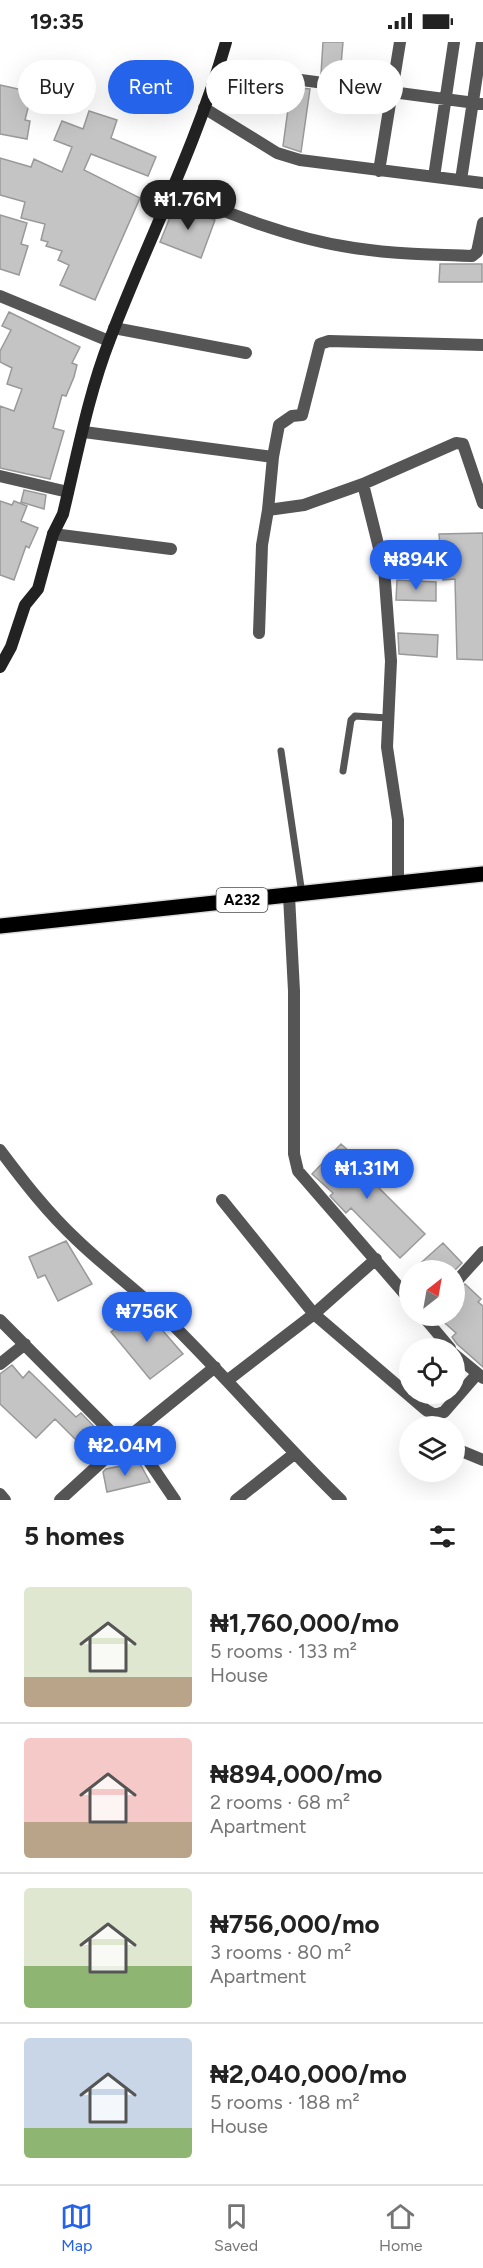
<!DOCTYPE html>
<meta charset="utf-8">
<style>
body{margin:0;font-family:Figtree,sans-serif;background:#f6f6f6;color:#222;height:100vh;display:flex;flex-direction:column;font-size:22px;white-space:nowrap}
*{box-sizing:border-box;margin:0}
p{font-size:20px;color:#767676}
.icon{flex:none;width:33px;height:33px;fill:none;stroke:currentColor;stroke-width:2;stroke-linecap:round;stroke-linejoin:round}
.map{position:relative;height:1458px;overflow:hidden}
.sheet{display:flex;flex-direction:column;background:#fff;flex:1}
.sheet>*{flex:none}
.top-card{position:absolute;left:18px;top:18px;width:447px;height:54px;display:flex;gap:12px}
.needle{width:39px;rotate:31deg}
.fabs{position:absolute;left:399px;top:1218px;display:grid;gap:12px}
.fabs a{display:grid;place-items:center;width:66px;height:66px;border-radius:50%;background:#fff;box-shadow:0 6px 24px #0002;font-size:30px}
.price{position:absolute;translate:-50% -51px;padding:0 14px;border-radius:21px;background:#2563eb;color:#fff;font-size:20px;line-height:39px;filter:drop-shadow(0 2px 3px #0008)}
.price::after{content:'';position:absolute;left:50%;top:36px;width:18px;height:14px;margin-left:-9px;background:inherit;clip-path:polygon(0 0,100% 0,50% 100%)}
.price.active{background:#222;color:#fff}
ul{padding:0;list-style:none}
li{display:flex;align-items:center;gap:18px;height:150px;padding:0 24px}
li+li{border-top:2px solid #e0e0e0}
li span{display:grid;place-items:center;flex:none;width:168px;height:120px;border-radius:6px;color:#555}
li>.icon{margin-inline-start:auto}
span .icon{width:72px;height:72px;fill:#fffc;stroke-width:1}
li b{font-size:26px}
h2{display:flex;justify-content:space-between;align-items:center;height:72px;padding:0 24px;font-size:26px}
.tag{padding:0 21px;border-radius:27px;background:#fff;box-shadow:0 6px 24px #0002;font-size:21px;line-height:54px}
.tag.active{background:#2563eb;color:#fff}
.status{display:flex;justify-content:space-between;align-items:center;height:42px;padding:0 30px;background:#fff;direction:ltr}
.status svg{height:16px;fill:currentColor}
.menu{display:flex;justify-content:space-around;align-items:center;height:84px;border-top:2px solid #e0e0e0;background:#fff;font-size:16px;color:#767676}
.menu a{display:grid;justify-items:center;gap:3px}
.menu .active{color:#2563eb}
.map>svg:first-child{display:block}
</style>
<div class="status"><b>19:35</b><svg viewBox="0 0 49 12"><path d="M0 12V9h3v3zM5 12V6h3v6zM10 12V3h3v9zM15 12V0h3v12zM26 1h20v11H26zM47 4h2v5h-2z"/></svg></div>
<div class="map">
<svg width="483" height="1458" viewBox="0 0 483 1458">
<rect width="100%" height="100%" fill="#fff"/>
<path fill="#c4c4c4" stroke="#999" stroke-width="1.5" d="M323 0H343L340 35 321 32Z
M0 43 32 50 25 78 30 79 27 97 0 92Z
M291 45 310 47 301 110 283 104Z
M89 69 117 78 111 96 156 115 148 134 91 112 84 128 140 156 95 258 60 243 69 223 58 218 62 209 46 204 48 200 41 198 45 182 21 176 25 160 0 153V116L31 125 34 117 62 130 72 105 54 98 62 79 83 87Z
M175 163 215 178 201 216 160 200Z
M0 173 27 181 21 202 28 204 19 233 0 227Z
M440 222H482V240H439Z
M9 270 80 305 72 321 77 323 74 335 66 354 62 353 53 386 64 389 50 437 0 426V364L14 369 22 347 7 342 12 326 0 320V309L11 288 2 284Z
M24 448 46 453 44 467 21 460Z
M0 459 12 463 14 459 27 464 21 479 38 486 29 506 26 504 14 538 0 533Z
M483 491V618L457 617 455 537 443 538 439 492Z
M397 538 436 540V559L396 558Z
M398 591 438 593 437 615 399 612Z
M341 1102 381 1138 376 1143 425 1192 400 1216 351 1166 346 1171 330 1154 333 1151 312 1132Z
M66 1199 92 1242 58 1259 45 1233 38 1236 29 1215Z
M443 1201 462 1221 455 1228H413Z
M465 1242 481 1257 478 1260 483 1264V1325L457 1302 452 1295 456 1291 437 1274H454V1250Z
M143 1266 183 1312 150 1337 111 1290Z
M12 1323 23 1336 29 1329 76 1375 81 1371 110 1401 94 1416 55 1377 36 1396 0 1362V1332Z
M139 1420 150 1440 107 1450 103 1430 106 1427Z"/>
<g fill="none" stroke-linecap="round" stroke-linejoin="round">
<defs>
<path id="primary" d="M0 884 483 832"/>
</defs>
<use href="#primary" stroke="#dbdbdb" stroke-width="18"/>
<path stroke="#555" stroke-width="7" d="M281 709 302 852
M343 729 351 678 355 674 388 676"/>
<path stroke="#555" stroke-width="12" d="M218 27 483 62
M204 66 277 111 300 118 483 141
M379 129 400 0
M434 135 454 0
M461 138 482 0
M172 148C230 172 291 197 354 206 393 212 433 213 472 214L477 210 483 181
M0 254 109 299
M114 286 246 311
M84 390 273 415 268 468 304 463 363 442 456 401 463 402 483 461
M273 415 279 383 292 374 302 373 320 302 329 299 483 303
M0 434 68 450
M363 442 384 526 391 619 387 705 398 778V841
M53 492 171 507
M259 591 262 503 268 468
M289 854 294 949V1112L298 1129 410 1258
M0 1108C24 1140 48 1171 77 1198 107 1227 141 1251 170 1280 229 1338 282 1401 341 1458
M222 1158 314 1272 426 1368 435 1373 444 1370 477 1332
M454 1242 483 1210
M423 1274 450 1306
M0 1278 123 1402
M454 1312 483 1336
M0 1322 25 1302
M228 1338 314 1272 376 1217
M131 1393 175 1458
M454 1406 483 1418
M0 1452 5 1458
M60 1458 131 1393 215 1325
M236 1458 294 1412"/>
<path stroke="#222" stroke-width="12" d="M0 625 11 605 25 563 38 547 53 492 63 472C77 414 88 353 110 297 148 198 197 102 226 0"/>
<use href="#primary" stroke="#000" stroke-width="15"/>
</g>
<g text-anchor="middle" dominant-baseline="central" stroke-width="6" stroke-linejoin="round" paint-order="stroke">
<rect fill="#fff" stroke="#4c4c4c" stroke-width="1.5" x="216.5" y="846" width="51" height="24" rx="4.5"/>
<g font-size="15" font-weight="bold" fill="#000">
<text x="242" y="858">A232</text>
</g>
</g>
</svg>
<div class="fabs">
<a><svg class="needle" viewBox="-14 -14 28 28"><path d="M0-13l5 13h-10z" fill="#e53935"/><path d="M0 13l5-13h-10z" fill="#767676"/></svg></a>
<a><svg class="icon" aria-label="locate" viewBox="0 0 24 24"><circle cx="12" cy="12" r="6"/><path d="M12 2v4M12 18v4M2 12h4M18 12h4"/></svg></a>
<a><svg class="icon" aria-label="layers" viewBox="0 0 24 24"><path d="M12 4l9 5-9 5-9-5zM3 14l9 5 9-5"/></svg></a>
</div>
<b class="price active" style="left:188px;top:189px">₦1.76M</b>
<b class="price" style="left:416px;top:549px">₦894K</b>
<b class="price" style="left:367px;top:1158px">₦1.31M</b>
<b class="price" style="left:147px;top:1301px">₦756K</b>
<b class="price" style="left:125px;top:1435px">₦2.04M</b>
<div class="top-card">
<a class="tag">Buy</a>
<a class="tag active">Rent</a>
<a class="tag">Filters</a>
<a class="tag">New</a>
</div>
</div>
<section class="sheet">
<h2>5 homes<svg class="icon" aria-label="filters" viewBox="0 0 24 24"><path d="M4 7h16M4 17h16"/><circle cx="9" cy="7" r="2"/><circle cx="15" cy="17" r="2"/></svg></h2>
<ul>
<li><span style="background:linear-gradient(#dfe7d0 75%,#b9a48a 0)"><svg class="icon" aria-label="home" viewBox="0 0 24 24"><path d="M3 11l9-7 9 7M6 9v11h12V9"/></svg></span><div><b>₦1,760,000/mo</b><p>5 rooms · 133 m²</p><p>House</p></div></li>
<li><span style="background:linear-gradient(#f6c9c9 70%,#b9a48a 0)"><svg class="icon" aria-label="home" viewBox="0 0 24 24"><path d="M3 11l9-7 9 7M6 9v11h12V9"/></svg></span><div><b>₦894,000/mo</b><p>2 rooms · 68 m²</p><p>Apartment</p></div></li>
<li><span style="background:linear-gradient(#dfe7d0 65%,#8fb573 0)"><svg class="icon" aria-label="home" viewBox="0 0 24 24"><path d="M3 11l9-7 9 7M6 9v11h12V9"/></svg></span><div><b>₦756,000/mo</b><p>3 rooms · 80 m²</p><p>Apartment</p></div></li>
<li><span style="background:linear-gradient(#c9d6e8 75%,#8fb573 0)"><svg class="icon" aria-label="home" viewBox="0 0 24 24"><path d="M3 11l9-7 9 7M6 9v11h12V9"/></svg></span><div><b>₦2,040,000/mo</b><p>5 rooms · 188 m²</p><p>House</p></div></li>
</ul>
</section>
<nav class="menu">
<a class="active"><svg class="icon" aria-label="map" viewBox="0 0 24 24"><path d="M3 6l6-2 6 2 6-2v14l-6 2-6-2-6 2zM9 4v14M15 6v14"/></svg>Map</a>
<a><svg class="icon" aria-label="saved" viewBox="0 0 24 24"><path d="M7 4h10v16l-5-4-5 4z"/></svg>Saved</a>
<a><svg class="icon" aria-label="home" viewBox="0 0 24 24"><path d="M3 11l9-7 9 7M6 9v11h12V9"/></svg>Home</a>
</nav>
